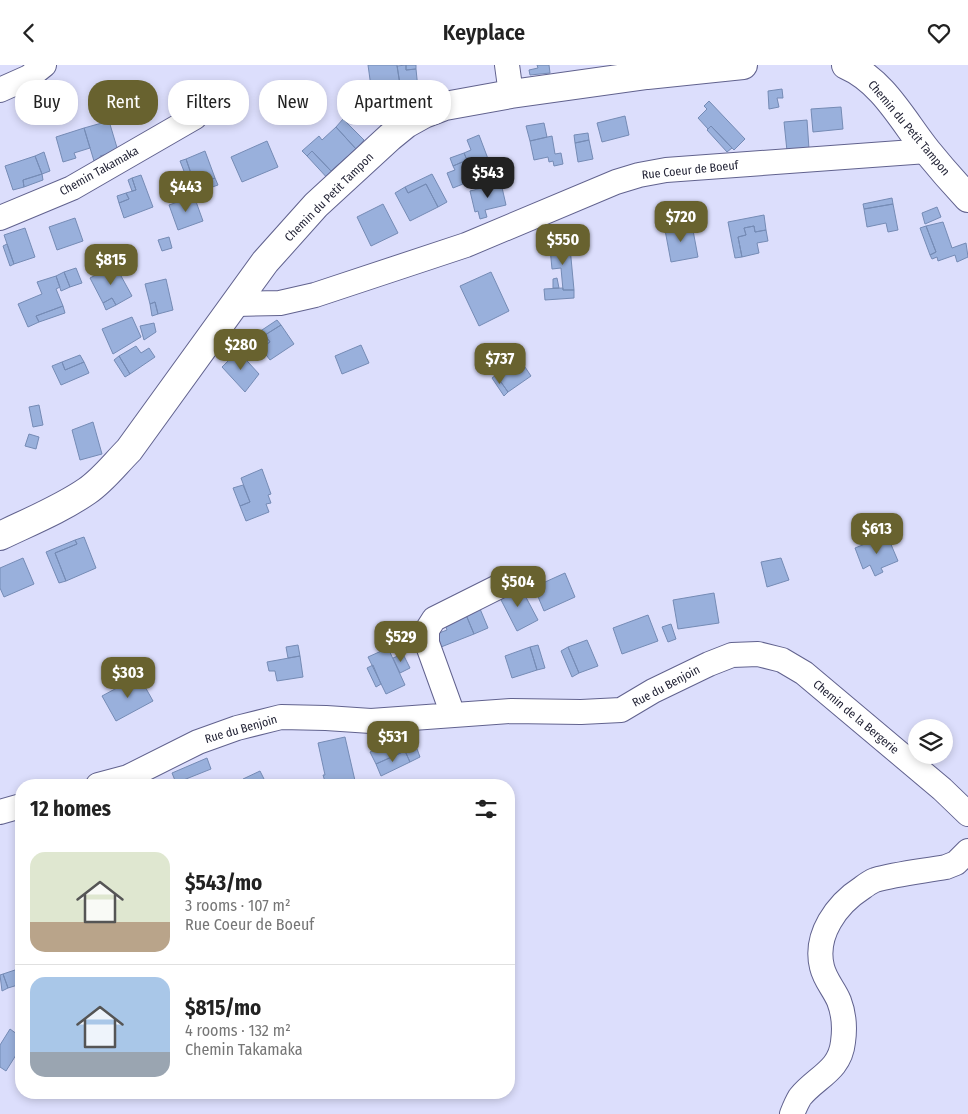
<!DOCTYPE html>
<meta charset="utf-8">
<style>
body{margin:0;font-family:"Fira Sans Condensed",sans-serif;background:#f2f2f2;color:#222;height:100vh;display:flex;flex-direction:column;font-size:19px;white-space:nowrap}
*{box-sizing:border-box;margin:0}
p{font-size:16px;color:#767676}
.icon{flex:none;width:28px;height:28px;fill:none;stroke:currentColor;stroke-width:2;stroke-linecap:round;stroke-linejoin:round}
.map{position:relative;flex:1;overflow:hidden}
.sheet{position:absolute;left:15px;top:714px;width:500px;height:320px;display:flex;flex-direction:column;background:#fff;border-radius:20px;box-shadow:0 2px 8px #0003}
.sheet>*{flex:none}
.guide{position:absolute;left:15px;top:15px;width:500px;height:45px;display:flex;gap:10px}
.tools{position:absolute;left:908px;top:654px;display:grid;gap:10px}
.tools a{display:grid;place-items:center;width:45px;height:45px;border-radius:50%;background:#fff;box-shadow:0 2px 8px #0003;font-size:25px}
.price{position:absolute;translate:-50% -42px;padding:0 11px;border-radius:10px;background:#68622f;color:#fff;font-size:16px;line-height:32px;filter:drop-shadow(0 1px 2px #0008)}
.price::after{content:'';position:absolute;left:50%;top:30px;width:15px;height:11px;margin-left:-8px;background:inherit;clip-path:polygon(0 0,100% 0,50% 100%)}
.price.active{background:#222;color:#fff}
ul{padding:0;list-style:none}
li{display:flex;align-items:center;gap:15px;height:125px;padding:0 15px}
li+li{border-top:1px solid #e0e0e0}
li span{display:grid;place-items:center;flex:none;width:140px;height:100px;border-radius:15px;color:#555}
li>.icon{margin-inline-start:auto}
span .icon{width:60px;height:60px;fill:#fffc;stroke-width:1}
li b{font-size:21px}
h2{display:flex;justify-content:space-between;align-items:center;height:60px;padding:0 15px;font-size:21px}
.pill{padding:0 18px;border-radius:20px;background:#fff;box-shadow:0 2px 8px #0003;font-size:18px;line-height:45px}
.pill.active{background:#68622f;color:#fff}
header{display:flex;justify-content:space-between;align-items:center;height:65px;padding:0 15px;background:#fff;font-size:22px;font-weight:600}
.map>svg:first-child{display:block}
</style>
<header><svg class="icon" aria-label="back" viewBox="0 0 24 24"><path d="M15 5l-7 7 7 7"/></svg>Keyplace<svg class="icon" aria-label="heart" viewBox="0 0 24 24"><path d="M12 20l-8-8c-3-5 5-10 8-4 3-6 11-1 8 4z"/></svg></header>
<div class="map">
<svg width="968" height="1049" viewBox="0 0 968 1049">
<rect width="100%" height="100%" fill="#dcdefc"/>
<path fill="#99b0dc" stroke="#758bb5" d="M368 0H397L401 26 372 29Z
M406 0H416V4L406 5Z
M406 0V5L416 4 418 24 401 26 397 1Z
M537 0H549L550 8 530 10 529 5 538 3Z
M782 24 783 33H777L779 42 769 44 768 26Z
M709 36 745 74 734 85 711 61 708 64 698 53 707 44 704 41Z
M841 42 843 64 813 67 811 44Z
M625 51 629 70 602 77 597 58Z
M343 54 364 75 356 84 336 62Z
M807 55 809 84 787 86 784 57Z
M109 56 118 86 100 91 101 93 94 96 84 63Z
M544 58 547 72 530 76 526 61Z
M711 61 732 83 727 87 707 65Z
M336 62 356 84 331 106 312 86 307 91 302 86 319 71 322 75Z
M84 63 90 83 74 88 76 93 63 97 56 72Z
M588 68 589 75 575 78 574 70Z
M479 70 493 107 453 123 447 108 455 105 453 101 467 95 464 88 471 85 467 75Z
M552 71 555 89 561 88 563 99 554 101 553 96 549 97 548 92 534 95 530 76Z
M589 75 593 94 578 97 575 78Z
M267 76 278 102 242 117 231 92Z
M356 84 360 89 330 116 307 91 312 86 331 106Z
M205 86 215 113 195 120 186 94Z
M44 87 50 106 42 109 35 91Z
M464 88 467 95 453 101 450 93Z
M35 91 42 109 23 115 24 122 13 125 5 101Z
M186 94 195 120 215 113 218 120 193 129 180 96Z
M42 109 43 115 24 122 23 115Z
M432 109 447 137 438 142 426 119 408 128 405 122Z
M141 110 153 142 124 153 119 138 129 134 126 128 136 125 132 113Z
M132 113 136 125 132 126 128 115Z
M501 118 506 140 485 145 487 152 480 154 478 146 475 147 470 126Z
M426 119 438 142 410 156 395 128 405 122 408 128Z
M126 128 129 134 119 138 117 131Z
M194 131 203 156 178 165 169 140Z
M892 133 893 139 864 144 863 139Z
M383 139 398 168 371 181 357 152Z
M893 139 898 165 888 167 886 158 867 162 864 144Z
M937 142 941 152 925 159 922 148Z
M764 150 766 165 755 167 754 161 744 163 746 170 738 172 742 192 735 193 728 157Z
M75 153 83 176 57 185 49 162Z
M680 156 682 162 665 165 664 159Z
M943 157 952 183 966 178 968 192 957 197 955 190 938 196 937 192 932 194 930 190 936 187 926 161Z
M692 160 698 192 671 197 665 165Z
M754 161 755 167 766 165 768 176 757 178 759 188 742 192 738 172 746 170 744 163Z
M926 161 936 187 930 190 920 163Z
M25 163 35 192 14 199 4 170Z
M169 172 172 183 162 186 158 175Z
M7 179 14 199 10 201 3 181Z
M570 182 574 225H563L561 203 552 204 550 183Z
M115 200 132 231 116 240 112 233 103 238 90 213Z
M76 203 82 218 70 222 64 207Z
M64 207 70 222 61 226 56 211Z
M491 207 509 246 479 261 460 221Z
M56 211 60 222 56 224 63 241 36 251 39 257 28 262 18 239 42 229 37 217Z
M557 213 559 223H553V214Z
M166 214 173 245 158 249 155 237 150 239 145 219Z
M563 223V225H574V233L545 235 544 224Z
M112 233 116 240 106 245 103 238Z
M155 237 158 249 152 251 150 239Z
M63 241 65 248 39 257 36 251Z
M132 252 141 272 113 289 102 264Z
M277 255 281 260 265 270 270 277 261 283 253 271Z
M154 258 156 267 144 275 140 261Z
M281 260 294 279 270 295 261 283 270 277 265 270Z
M361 280 369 298 342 309 335 291Z
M136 281 141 288 149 283 155 292 130 309 119 291Z
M238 286 259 309 245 327 222 302Z
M80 290 84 297 65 305 62 297Z
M119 291 130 309 125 312 114 295Z
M519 293 531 311 508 327 496 310Z
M62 297 65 305 84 297 89 308 61 320 52 301Z
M496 310 508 327 504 331 492 313Z
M39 340 43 360 33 362 29 342Z
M93 357 102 389 80 395 72 365Z
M29 369 39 372 36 384 25 381Z
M262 404 271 429 268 430 271 438 266 439 269 447 246 456 240 441 250 437 241 413Z
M243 420 250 437 240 441 233 423Z
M887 470 898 496 881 503 883 507 875 511 870 500 863 504 855 483Z
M84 472 96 503 66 516 55 488 77 479 75 475Z
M75 475 77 479 55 488 66 516 59 518 46 487Z
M23 493 34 519 4 532 0 523V503Z
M781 493 789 515 767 522 761 497Z
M565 508 575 532 544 546 534 522Z
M520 521 538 555 517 566 499 531Z
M714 528 719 558 678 564 673 535Z
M478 539 488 563 474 569 464 545Z
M464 545 474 569 436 584 431 571 447 565 442 551Z
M648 550 658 576 622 589 613 563Z
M671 559 676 574 668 577 662 562Z
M587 575 598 601 579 608 568 582Z
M298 580 300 591 288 593 286 582Z
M538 580 545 603 537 605 530 582Z
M530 582 537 605 512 613 505 591Z
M568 582 579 608 572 612 561 586Z
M388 583 405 620 386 629 368 592Z
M403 589 410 603 400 608 393 593Z
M300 591 303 612 277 616 275 606H269L267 597Z
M373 600 381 619 376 622 367 603Z
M139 611 153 636 116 656 102 631Z
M397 670 405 686 376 699 370 687 374 685 372 681Z
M345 672 356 720H326L323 710H325L318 678Z
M416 681 420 692 410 697 405 686Z
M405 686 410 697 381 711 376 699Z
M207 693 211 704 176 718 172 708Z
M260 706 267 720H246L243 714Z
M21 775V791L16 777Z
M21 903V919L8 923 3 909Z
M3 909 8 923 2 926 0 910Z
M10 964 21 972V982L6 1006 0 1002V980Z"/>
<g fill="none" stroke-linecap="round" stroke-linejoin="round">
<defs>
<path id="minor" d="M507 0 511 29
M0 25 29 12 44 0
M0 153 72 123 195 52
M236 239 280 238 315 230 466 180 616 117 639 110 666 105 927 86
M453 650 427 578V565L434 554 508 517
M98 720 128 712 198 677 237 663 281 652 326 653 371 656 511 646 581 647 621 645 653 626 709 599 732 590 758 589 782 595 804 608 942 724 968 749
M0 747 21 741
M792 1049C794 1044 797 1037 800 1032 816 1012 840 1006 843 977 845 963 844 949 839 936 834 924 825 915 822 902 814 870 837 839 862 823 866 820 870 817 875 815 896 809 924 806 946 802L956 798 968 786"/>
<path id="tertiary" d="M846 0C883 16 903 56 927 86 940 102 954 118 968 133
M0 471C29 457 61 444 87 426 103 415 115 399 129 385L265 197 316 140 390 72 406 59 424 49 445 41 511 29 647 10 743 0"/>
</defs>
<use href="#minor" stroke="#61628e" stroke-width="26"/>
<use href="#tertiary" stroke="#61628e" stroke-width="30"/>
<use href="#minor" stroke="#fff" stroke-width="24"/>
<use href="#tertiary" stroke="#fff" stroke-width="28"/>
</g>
<g text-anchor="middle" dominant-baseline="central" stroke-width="4" stroke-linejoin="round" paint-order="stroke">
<g font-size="12" fill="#242537" stroke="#fff">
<text transform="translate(909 63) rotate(50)">Chemin du Petit Tampon</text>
<text transform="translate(690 105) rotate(-6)">Rue Coeur de Boeuf</text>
<text transform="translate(99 106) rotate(-29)">Chemin Takamaka</text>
<text transform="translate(329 132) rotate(-45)">Chemin du Petit Tampon</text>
<text transform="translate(666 621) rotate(-28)">Rue du Benjoin</text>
<text transform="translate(856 652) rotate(40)">Chemin de la Bergerie</text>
<text transform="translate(241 664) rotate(-16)">Rue du Benjoin</text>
</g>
</g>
</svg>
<div class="tools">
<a><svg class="icon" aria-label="layers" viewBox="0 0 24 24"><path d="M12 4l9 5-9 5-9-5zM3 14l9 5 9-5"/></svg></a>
</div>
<b class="price active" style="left:488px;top:134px">$543</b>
<b class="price" style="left:186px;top:148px">$443</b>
<b class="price" style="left:681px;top:178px">$720</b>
<b class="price" style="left:563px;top:201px">$550</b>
<b class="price" style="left:111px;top:221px">$815</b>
<b class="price" style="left:241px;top:306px">$280</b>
<b class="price" style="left:500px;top:320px">$737</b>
<b class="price" style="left:877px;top:490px">$613</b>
<b class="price" style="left:518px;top:543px">$504</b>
<b class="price" style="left:401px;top:598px">$529</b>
<b class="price" style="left:128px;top:634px">$303</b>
<b class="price" style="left:393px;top:698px">$531</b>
<div class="guide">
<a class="pill">Buy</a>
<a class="pill active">Rent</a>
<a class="pill">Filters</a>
<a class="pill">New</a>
<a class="pill">Apartment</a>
</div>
<section class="sheet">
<h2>12 homes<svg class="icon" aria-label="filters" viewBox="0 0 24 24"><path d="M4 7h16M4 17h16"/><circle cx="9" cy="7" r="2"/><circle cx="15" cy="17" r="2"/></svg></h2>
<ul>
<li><span style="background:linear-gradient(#dfe7d0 70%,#b9a48a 0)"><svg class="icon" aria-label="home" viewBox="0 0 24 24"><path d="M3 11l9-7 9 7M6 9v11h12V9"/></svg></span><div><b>$543/mo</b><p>3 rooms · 107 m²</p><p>Rue Coeur de Boeuf</p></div></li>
<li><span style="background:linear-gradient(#a9c7e8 75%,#9aa5b1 0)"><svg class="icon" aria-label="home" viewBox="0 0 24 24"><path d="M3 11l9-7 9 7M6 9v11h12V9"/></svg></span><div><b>$815/mo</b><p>4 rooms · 132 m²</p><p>Chemin Takamaka</p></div></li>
</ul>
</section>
</div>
